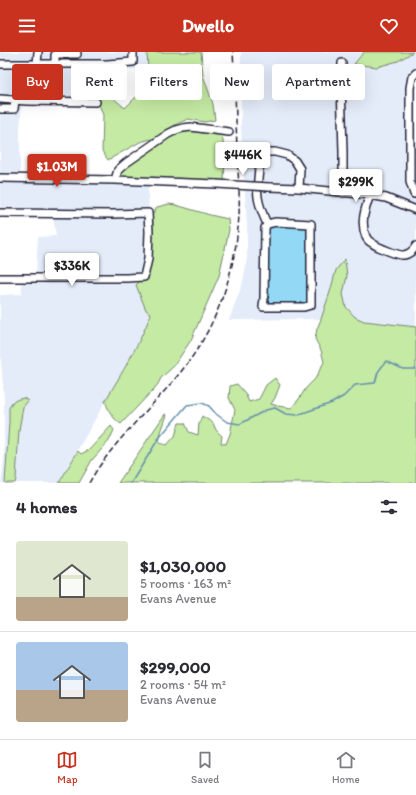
<!DOCTYPE html>
<meta charset="utf-8">
<style>
body{margin:0;font-family:Itim,sans-serif;background:#f7f7f7;color:#2b2b33;height:100vh;display:flex;flex-direction:column;font-size:15px;white-space:nowrap}
*{box-sizing:border-box;margin:0}
p{font-size:13px;color:#7c7c81}
.icon{flex:none;width:22px;height:22px;fill:none;stroke:currentColor;stroke-width:2;stroke-linecap:round;stroke-linejoin:round}
.map{position:relative;height:431px;overflow:hidden}
.details{display:flex;flex-direction:column;background:#fff;flex:1}
.details>*{flex:none}
.top-card{position:absolute;left:12px;top:12px;width:392px;height:36px;display:flex;gap:8px}
.price{position:absolute;translate:-50% -34px;padding:0 9px;border-radius:4px;background:#fff;color:#222;font-size:13px;line-height:26px;filter:drop-shadow(0 1px 2px #0008)}
.price::after{content:'';position:absolute;left:50%;top:24px;width:12px;height:9px;margin-left:-6px;background:inherit;clip-path:polygon(0 0,100% 0,50% 100%)}
.price.selected{background:#c8321e;color:#fff}
ul{padding:0;list-style:none}
li{display:flex;align-items:center;gap:12px;height:100px;padding:0 16px}
li+li{border-top:1px solid #e1e1e2}
li span{display:grid;place-items:center;flex:none;width:112px;height:80px;border-radius:4px;color:#555}
li>.icon{margin-inline-start:auto}
span .icon{width:48px;height:48px;fill:#fffc;stroke-width:1}
li b{font-size:17px}
h2{display:flex;justify-content:space-between;align-items:center;height:48px;padding:0 16px;font-size:17px}
.pill{padding:0 14px;border-radius:4px;background:#fff;box-shadow:0 4px 16px #0002;font-size:14px;line-height:36px}
.pill.selected{background:#c8321e;color:#fff}
header{display:flex;justify-content:space-between;align-items:center;height:52px;padding:0 16px;background:#c8321e;color:#fff;font-size:18px;font-weight:800}
.tabs{display:flex;justify-content:space-around;align-items:center;height:56px;border-top:1px solid #e1e1e2;background:#fff;font-size:11px;color:#7c7c81}
.tabs a{display:grid;justify-items:center;gap:2px}
.tabs .selected{color:#c8321e}
.map>svg:first-child{display:block}
</style>
<header><svg class="icon" aria-label="menu" viewBox="0 0 24 24"><path d="M4 6h16M4 12h16M4 18h16"/></svg>Dwello<svg class="icon" aria-label="heart" viewBox="0 0 24 24"><path d="M12 20l-8-8c-3-5 5-10 8-4 3-6 11-1 8 4z"/></svg></header>
<div class="map">
<svg width="416" height="431" viewBox="0 0 416 431">
<rect width="100%" height="100%" fill="#fff"/>
<filter id="ink" filterUnits="userSpaceOnUse"><feTurbulence type="fractalNoise" baseFrequency=".025" numOctaves="2"/><feDisplacementMap in="SourceGraphic" scale="8" xChannelSelector="R" yChannelSelector="G"/><feConvolveMatrix kernelMatrix="1 2 1 2 8 2 1 2 1" color-interpolation-filters="sRGB"/></filter>
<g filter="url(#ink)">
<path fill="#e4ecf9" d="M0 0H147L148 17 93 18 96 50 22 48 20 79V126H0Z
M241 0H363L354 12 398 9 413 0H416V275L364 269 355 265 346 255 343 242 347 224 345 207 330 240 321 267 229 268 243 230 247 206V174L241 78Z
M0 127 148 134 149 168 146 222H137L140 229 136 233 151 262 144 281 59 431H1L4 409V346L0 296V243L22 242 21 228 36 220 38 185 56 184 53 164 0 159Z"/>
<path fill="#c5eaa4" stroke="#748670" d="M147 0H201L203 23 213 52 215 68 205 70 188 67 177 72 155 86 140 90 108 108 102 99 103 63 97 47 96 39 111 44 125 56 140 41 148 17Z
M364 0H413L398 9 377 15 354 12Z
M183 77 222 82 225 104 224 130 119 124 123 115 170 83Z
M169 152 176 153 210 163 228 167 229 178 219 224 191 288 174 314 161 326 158 332 154 337 121 372C112 366 109 359 105 349 122 321 139 293 151 262L146 258 136 233 144 225 149 168 157 155Z
M345 207 347 224 343 242 346 255 355 265 364 269 416 275V431H118L165 362 167 363 161 380 159 391 167 393 175 384 179 371H185L189 380 198 383 199 371 202 364 213 371 216 378 222 384 221 391 226 392 230 382 235 358 229 346 230 334 237 332 245 341 249 350 259 347 266 333 275 326 280 333 275 346 271 352 278 354 291 356 299 347 306 336 315 327 324 310 321 298 315 287 317 277 321 267 330 240 336 218Z
M24 346 28 349 23 355 19 378 16 427 15 431H5L9 370V356L12 350 19 347Z
M111 374 114 378 109 389 92 408 79 431H59L78 399 81 402 89 398Z"/>
<path fill="#93d9f5" stroke="#6690ab" d="M274 174H308V253H268V179Z"/>
<g fill="none" stroke-linecap="round" stroke-linejoin="round">
<path stroke="#6690ab" stroke-width="1.5" d="M131 431 159 386 187 353 202 351 209 354 216 362 227 370 240 372 266 358 275 356 286 362 297 363 332 351 344 344 355 333 375 331 378 320 386 309 403 317H416"/>
<defs>
<path id="minor" d="M342 11 341 30 343 100V141
M0 12H107L133 10V0
M37 12 38 0
M55 12V3L56 2H77
M0 47 27 49 96 50
M0 57H14L15 48
M0 126 115 128 216 132
M115 128 118 118 126 111 168 82 176 78 183 76 191 75 229 80
M269 135 299 136 370 143 386 146 416 158
M414 142 410 130V36L412 25 416 21
M370 143C365 157 360 170 366 185 367 187 370 190 372 191 377 195 399 204 404 203 409 202 413 199 416 194
M0 161 113 162 148 161 149 180 148 207 144 225 127 226H0
M267 172 265 176 264 247 263 255H304L311 253V172L276 170 267 172C263 163 259 154 258 145 256 130 260 115 261 100H275L287 103 295 109 300 117 299 136"/>
</defs>
<use href="#minor" stroke="#22223b" stroke-width="10"/>
<use href="#minor" stroke="#fff" stroke-width="7"/>
<path stroke="#22223b" stroke-width="1.5" stroke-dasharray="6 3" stroke-linecap="butt" d="M89 431C116 383 161 349 192 305 221 263 236 214 239 163 240 142 238 121 237 100 236 66 235 33 233 0"/>
<defs>
<path id="minor-bridge" d="M216 132 269 135"/>
</defs>
<use href="#minor-bridge" stroke="#22223b" stroke-width="10" stroke-linecap="butt"/>
<use href="#minor-bridge" stroke="#fff" stroke-width="7"/>
</g>
</g>
</svg>
<b class="price" style="left:243px;top:124px">$446K</b>
<b class="price selected" style="left:57px;top:136px">$1.03M</b>
<b class="price" style="left:356px;top:151px">$299K</b>
<b class="price" style="left:72px;top:235px">$336K</b>
<div class="top-card">
<a class="pill selected">Buy</a>
<a class="pill">Rent</a>
<a class="pill">Filters</a>
<a class="pill">New</a>
<a class="pill">Apartment</a>
</div>
</div>
<section class="details">
<h2>4 homes<svg class="icon" aria-label="filters" viewBox="0 0 24 24"><path d="M4 7h16M4 17h16"/><circle cx="9" cy="7" r="2"/><circle cx="15" cy="17" r="2"/></svg></h2>
<ul>
<li><span style="background:linear-gradient(#dfe7d0 70%,#b9a48a 0)"><svg class="icon" aria-label="home" viewBox="0 0 24 24"><path d="M3 11l9-7 9 7M6 9v11h12V9"/></svg></span><div><b>$1,030,000</b><p>5 rooms · 163 m²</p><p>Evans Avenue</p></div></li>
<li><span style="background:linear-gradient(#a9c7e8 60%,#b9a48a 0)"><svg class="icon" aria-label="home" viewBox="0 0 24 24"><path d="M3 11l9-7 9 7M6 9v11h12V9"/></svg></span><div><b>$299,000</b><p>2 rooms · 54 m²</p><p>Evans Avenue</p></div></li>
</ul>
</section>
<nav class="tabs">
<a class="selected"><svg class="icon" aria-label="map" viewBox="0 0 24 24"><path d="M3 6l6-2 6 2 6-2v14l-6 2-6-2-6 2zM9 4v14M15 6v14"/></svg>Map</a>
<a><svg class="icon" aria-label="saved" viewBox="0 0 24 24"><path d="M7 4h10v16l-5-4-5 4z"/></svg>Saved</a>
<a><svg class="icon" aria-label="home" viewBox="0 0 24 24"><path d="M3 11l9-7 9 7M6 9v11h12V9"/></svg>Home</a>
</nav>
